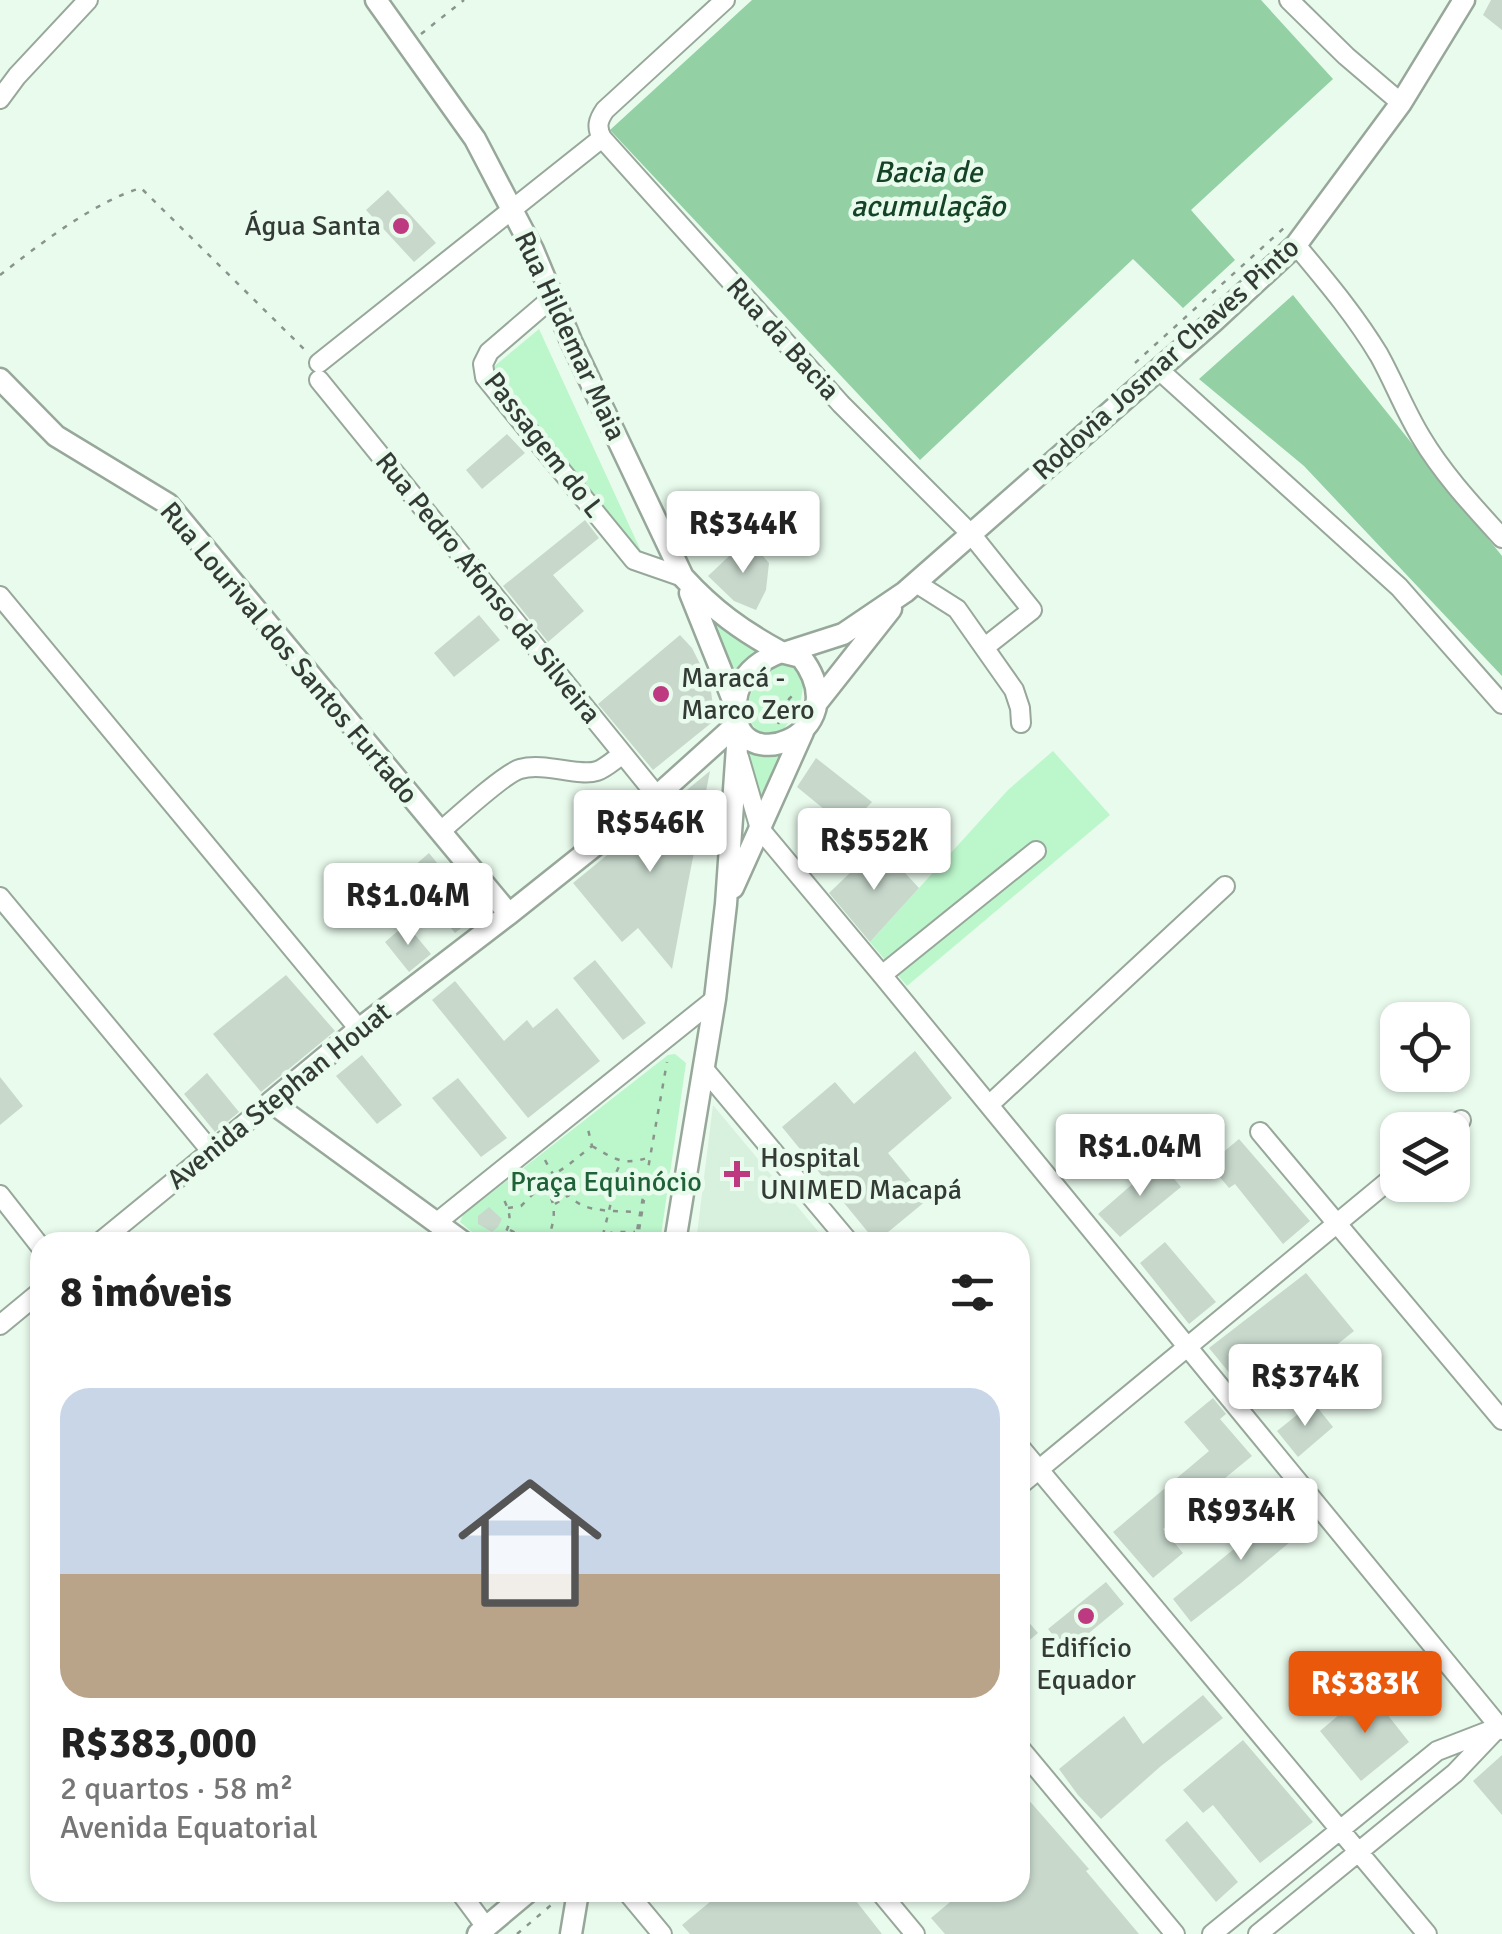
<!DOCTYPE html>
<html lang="pt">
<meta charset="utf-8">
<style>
body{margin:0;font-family:Signika,sans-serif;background:#f6f6f6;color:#222;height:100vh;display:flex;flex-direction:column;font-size:38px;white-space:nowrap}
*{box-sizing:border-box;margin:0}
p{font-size:32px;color:#767676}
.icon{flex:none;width:55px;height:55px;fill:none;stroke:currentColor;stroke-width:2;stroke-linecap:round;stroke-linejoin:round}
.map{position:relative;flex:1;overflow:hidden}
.sheet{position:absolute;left:30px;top:1232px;width:1000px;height:670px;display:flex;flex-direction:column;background:#fff;border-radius:30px;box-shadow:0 2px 8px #0004}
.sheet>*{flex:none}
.buttons{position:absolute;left:1380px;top:1002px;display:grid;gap:20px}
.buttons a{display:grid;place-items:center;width:90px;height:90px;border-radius:20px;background:#fff;box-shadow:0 2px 8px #0004;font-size:50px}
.price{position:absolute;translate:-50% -85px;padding:0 22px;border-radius:10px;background:#fff;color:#222;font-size:32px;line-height:65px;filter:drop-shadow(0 2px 5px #0008)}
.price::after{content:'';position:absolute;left:50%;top:60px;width:30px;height:22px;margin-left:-15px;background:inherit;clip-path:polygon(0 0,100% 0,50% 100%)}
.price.active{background:#ea580c;color:#fff}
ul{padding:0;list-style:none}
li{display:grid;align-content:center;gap:20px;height:530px;padding:0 30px}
li span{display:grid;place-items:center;height:310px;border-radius:30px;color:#555}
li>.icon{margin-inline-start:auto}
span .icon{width:180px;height:180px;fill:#fffc;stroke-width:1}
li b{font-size:42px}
h2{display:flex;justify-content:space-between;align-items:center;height:120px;padding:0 30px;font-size:42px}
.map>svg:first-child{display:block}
</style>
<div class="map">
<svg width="1502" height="1934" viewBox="0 0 1502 1934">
<rect width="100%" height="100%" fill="#e9fbed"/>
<path fill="#d8f1de" d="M713 1105 827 1242H696Z"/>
<path fill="#bcf6cb" d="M539 329 646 562 491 369Z
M705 619 761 649 745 663 733 683Z
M777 663 795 665 804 682 800 704 784 729 767 735C732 722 751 677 777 663Z
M747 746 777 752 784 762 759 813 743 751Z
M1053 751 1110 815 907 986 870 942 1008 790Z
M675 1054 686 1063 660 1242H484L460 1222 463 1215 668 1055Z"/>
<path fill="#93d0a4" d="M752 0H1261L1333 79 1191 210 1235 260 1183 308 1133 259 920 460 610 130Z
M1293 295 1502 556V676L1304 466 1199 379Z"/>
<path fill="#c8d9cc" d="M1491 0H1502V30L1483 15Z
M388 190 436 243 414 262 366 210Z
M507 434 525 453 482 489 466 470Z
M585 520 599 538 553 575 584 611 548 642 503 586Z
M745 541 753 550 756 548 769 563 766 590 756 610 734 601 708 576Z
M479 615 500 640 454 677 434 653Z
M680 635 692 648 710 684 715 720 653 770 598 704Z
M816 758 872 802 847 828 797 787Z
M710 771 687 888 672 969 638 928 622 942 573 883Z
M879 845 919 888 870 942 829 893Z
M429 853 479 914 455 933 406 873Z
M406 924 431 954 409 972 385 942Z
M595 960 646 1023 623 1040 573 978Z
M286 975 335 1031 261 1092 213 1034Z
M455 981 504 1041 527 1020 533 1028 557 1008 600 1061 528 1118 432 1000Z
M915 1051 952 1098 888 1153 927 1200 876 1242 782 1127 835 1082 854 1104Z
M362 1055 402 1105 377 1124 336 1076Z
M207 1073 239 1112 215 1132 184 1094Z
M0 1077 23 1106 0 1125Z
M458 1078 507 1138 481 1157 432 1098Z
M1239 1139 1310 1221 1283 1244 1235 1184 1229 1188 1209 1164Z
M1159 1161 1181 1187 1120 1237 1098 1214Z
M489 1207 502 1219 498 1227 492 1232 478 1224V1216Z
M1165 1242 1216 1302 1189 1324 1140 1263Z
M1306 1273 1354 1331 1258 1408 1209 1348Z
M1213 1398 1226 1414 1220 1419 1252 1456 1163 1529 1183 1553 1153 1578 1113 1532 1209 1451 1184 1422Z
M1313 1402 1333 1427 1298 1457 1277 1431Z
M1290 1503 1309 1526 1241 1583 1191 1622 1173 1599Z
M1106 1582 1124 1604 1066 1652 1048 1629Z
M1020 1612 1038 1633 1020 1648Z
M1368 1690 1409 1742 1361 1781 1320 1731Z
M1203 1695 1223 1718 1161 1766 1101 1819 1078 1795 1059 1769 1124 1716 1143 1744Z
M1243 1740 1313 1822 1260 1863 1213 1805 1203 1813 1183 1790Z
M1502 1755V1815L1473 1781Z
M1020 1790 1089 1869 1086 1871 1139 1934H945L931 1918 962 1892H1020Z
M1187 1821 1238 1882 1216 1902 1165 1840Z
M722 1892H849L882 1934H690L682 1925Z"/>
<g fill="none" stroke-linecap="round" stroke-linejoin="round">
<defs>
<path id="minor" d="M725 0 605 110C598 120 596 127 602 138L841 404 971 534 1032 610 985 647
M1289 0 1346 56 1401 103
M0 99 17 76 88 0
M1296 245C1326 281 1355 315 1379 355 1394 382 1405 411 1421 437 1443 474 1473 506 1502 538
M552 298 489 352 483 364 485 377 634 560 683 577
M319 363 602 138
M1158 369 1399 587 1502 704
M319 380 657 796
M916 583 957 609 1014 690 1020 708 1021 723
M0 596 359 1029
M739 757 760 829 882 975 1502 1730
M441 831C456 818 505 773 520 769 545 762 578 777 597 771 606 768 615 759 623 754
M0 897 211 1151
M882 975 1036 851
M704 1069 849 1242
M989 1105 1225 886
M1449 1130 1461 1120
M1260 1132 1502 1420
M0 1195 40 1246
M436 1223 715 999
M100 1242 271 1102
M0 1325 40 1292
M1020 1447 1427 1934
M1020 1485 1398 1173
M1020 1748 1175 1934
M460 1892 486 1927
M627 1892 662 1934
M880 1892 915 1934
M1212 1934 1437 1751 1499 1727
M1258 1934 1455 1773 1493 1733"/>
<path id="major" d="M376 0 475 139 533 250 571 341 683 577C713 610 742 631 781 652
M0 379 56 436 168 504 509 914
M690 593 735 705
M781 652 801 657C862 736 727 785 736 701 739 675 758 661 781 652Z
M787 652 843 634 905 592 1214 321 1296 245 1401 103 1464 0
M816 704 891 609
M733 888 803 732
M463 1242 271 1102 359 1029 509 914 657 796 738 723
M675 1242 715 999 726 904 737 747 740 730
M478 1934 528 1892
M571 1934 578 1892"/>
</defs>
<use href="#minor" stroke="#97a89b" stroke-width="22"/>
<use href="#major" stroke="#97a89b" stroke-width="25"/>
<path stroke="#89958c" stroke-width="2.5" stroke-dasharray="5 8" stroke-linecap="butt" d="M421 34 464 0
M0 275C40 244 94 202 141 188L306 351
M1135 363 1285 227
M778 724 789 699 796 692
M592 1146C616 1160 623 1166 650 1157
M545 1160C573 1212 583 1210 638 1212
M521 1176C557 1184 560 1214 546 1242
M555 1204 569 1195
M508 1208 521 1206 550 1177 567 1166 592 1146 587 1125
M510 1230 533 1242
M480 1234 492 1242
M603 1235 615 1186V1175L621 1162
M550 1237 558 1242
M500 1242C513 1222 512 1215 501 1194
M583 1242 614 1232H635
M635 1242 667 1062
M637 1242 644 1200
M517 1934 557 1900"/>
<use href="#minor" stroke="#fff" stroke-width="18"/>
<use href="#major" stroke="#fff" stroke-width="20"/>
</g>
<g fill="#bd3a81" stroke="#e9fbed" stroke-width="4">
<circle cx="401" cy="226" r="10"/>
<circle cx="661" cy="694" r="10"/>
<path d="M732 1159h10v10h10v10h-10v10h-10v-10h-10v-10h10z"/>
<circle cx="1086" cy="1616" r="10"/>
</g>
<g text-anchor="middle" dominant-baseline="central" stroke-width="9" stroke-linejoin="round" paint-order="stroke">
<g font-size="28" fill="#343b36" stroke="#e9fbed" text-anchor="start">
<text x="381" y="226" text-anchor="end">Água Santa</text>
<text x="681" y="678">Maracá -<tspan x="681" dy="32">Marco Zero</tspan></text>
<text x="760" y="1158">Hospital<tspan x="760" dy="32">UNIMED Macapá</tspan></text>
<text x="1086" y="1648" text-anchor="middle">Edifício<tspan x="1086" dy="32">Equador</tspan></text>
</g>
<g font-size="28" fill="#343b36" stroke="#e9fbed">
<text transform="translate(570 336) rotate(65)">Rua Hildemar Maia</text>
<text transform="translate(783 339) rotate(48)">Rua da Bacia</text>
<text transform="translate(1166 359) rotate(-42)">Rodovia Josmar Chaves Pinto</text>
<text transform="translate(544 445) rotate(52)">Passagem do L</text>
<text transform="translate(488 588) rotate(51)">Rua Pedro Afonso da Silveira</text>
<text transform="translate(289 653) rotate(50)">Rua Lourival dos Santos Furtado</text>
<text transform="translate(279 1096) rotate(-39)">Avenida Stephan Houat</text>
</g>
<g font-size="28" fill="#1f6238" stroke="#e9fbed">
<text x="606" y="1182">Praça Equinócio</text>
</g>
<g font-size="30" font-style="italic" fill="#154326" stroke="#e9fbed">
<text x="928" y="172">Bacia de<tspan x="928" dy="34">acumulação</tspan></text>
</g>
</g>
</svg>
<div class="buttons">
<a><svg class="icon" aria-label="locate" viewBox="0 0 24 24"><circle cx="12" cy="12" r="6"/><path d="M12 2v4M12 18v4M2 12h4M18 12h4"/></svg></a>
<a><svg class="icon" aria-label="layers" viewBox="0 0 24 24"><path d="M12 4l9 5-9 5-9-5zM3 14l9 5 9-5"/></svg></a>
</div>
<b class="price" style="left:743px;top:576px">R$344K</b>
<b class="price" style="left:650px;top:875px">R$546K</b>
<b class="price" style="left:874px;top:893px">R$552K</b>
<b class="price" style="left:408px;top:948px">R$1.04M</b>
<b class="price" style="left:1140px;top:1199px">R$1.04M</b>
<b class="price" style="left:1305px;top:1429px">R$374K</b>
<b class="price" style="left:1241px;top:1563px">R$934K</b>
<b class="price active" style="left:1365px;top:1736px">R$383K</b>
<section class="sheet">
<h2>8 imóveis<svg class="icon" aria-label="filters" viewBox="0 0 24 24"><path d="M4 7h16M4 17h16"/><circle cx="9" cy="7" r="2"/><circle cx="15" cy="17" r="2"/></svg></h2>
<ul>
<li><span style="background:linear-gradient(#c9d6e8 60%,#b9a48a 0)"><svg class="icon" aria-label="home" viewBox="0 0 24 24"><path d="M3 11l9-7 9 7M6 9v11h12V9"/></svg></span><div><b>R$383,000</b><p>2 quartos · 58 m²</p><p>Avenida Equatorial</p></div></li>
</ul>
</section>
</div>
